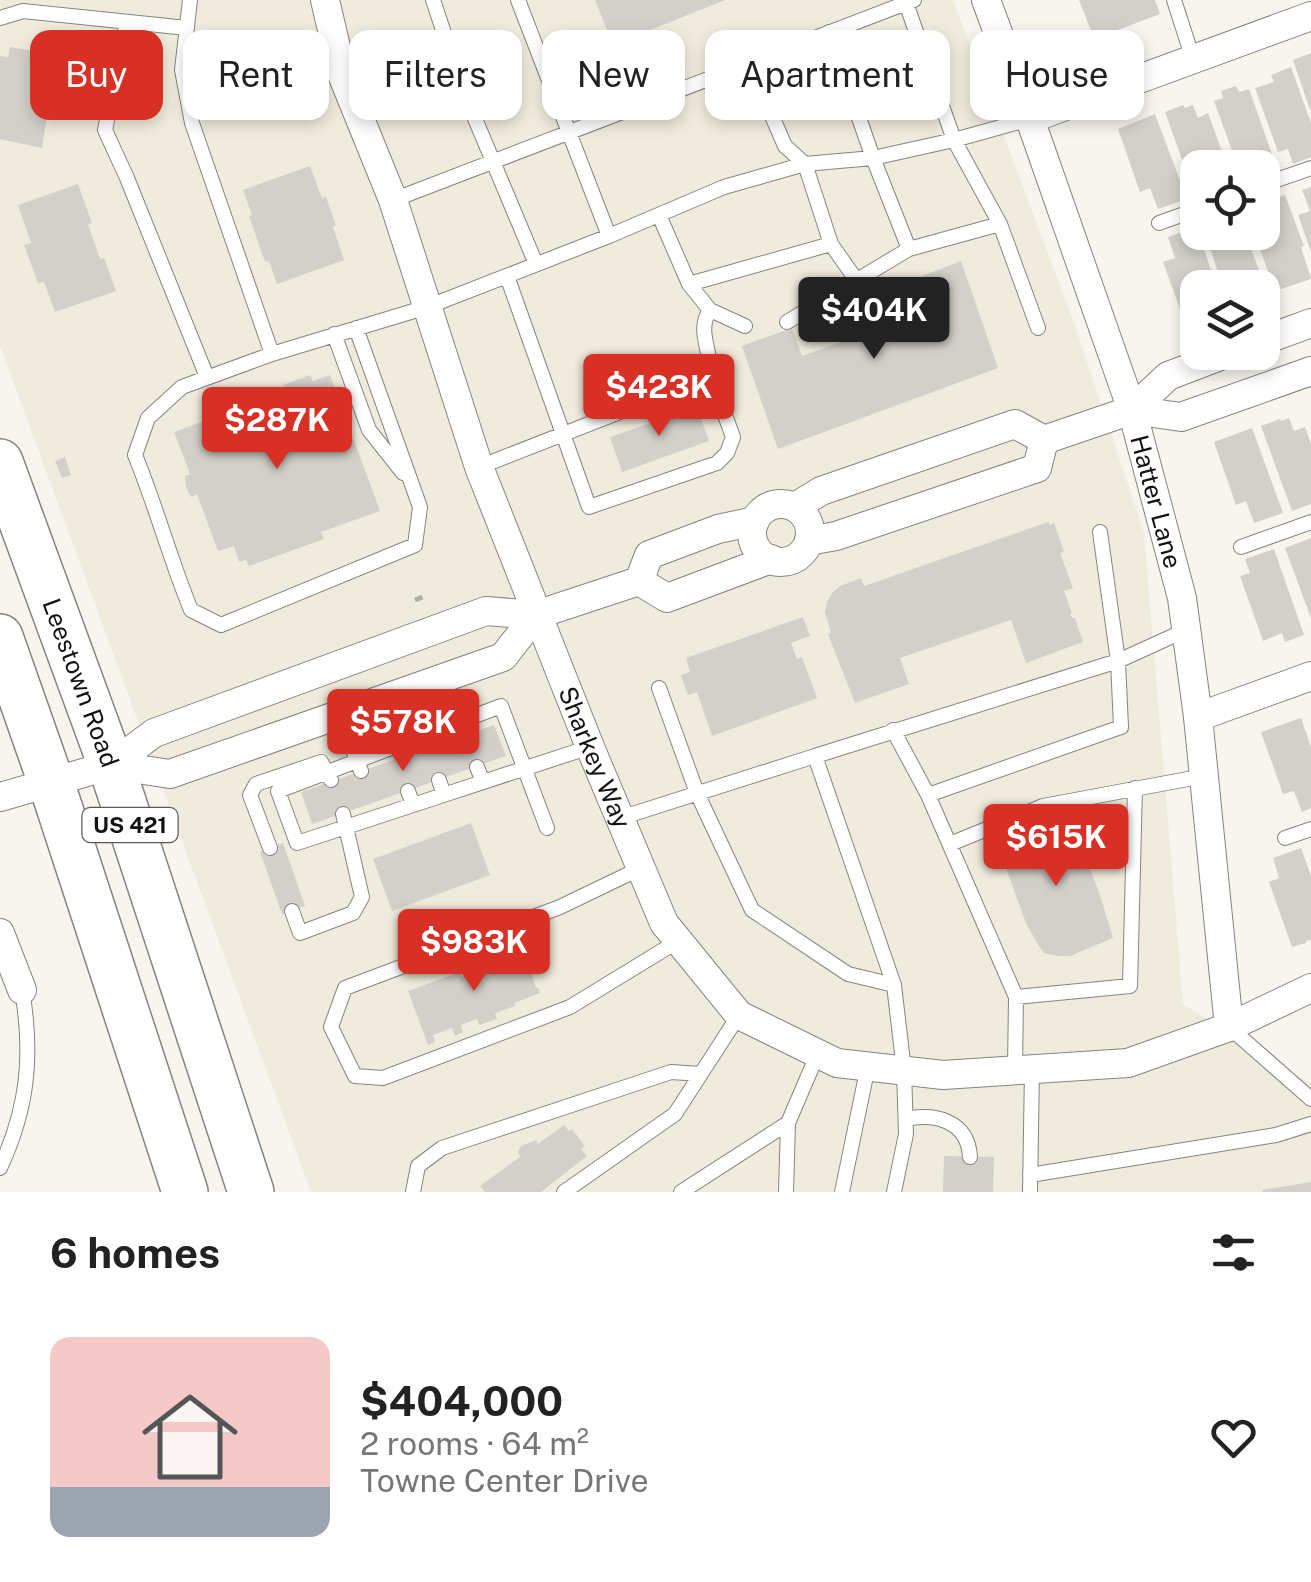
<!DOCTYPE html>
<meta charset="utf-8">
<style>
body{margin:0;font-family:"Public Sans",sans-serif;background:#f2f2f2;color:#222;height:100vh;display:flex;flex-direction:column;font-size:38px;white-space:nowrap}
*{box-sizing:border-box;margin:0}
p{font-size:32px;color:#767676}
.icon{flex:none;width:55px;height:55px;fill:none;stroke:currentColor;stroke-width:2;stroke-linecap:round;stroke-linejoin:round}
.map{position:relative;height:1192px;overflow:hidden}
.sheet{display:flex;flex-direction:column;background:#fff;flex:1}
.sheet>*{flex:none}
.guide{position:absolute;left:30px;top:30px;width:1252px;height:90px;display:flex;gap:20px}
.tools{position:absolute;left:1180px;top:150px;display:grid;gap:20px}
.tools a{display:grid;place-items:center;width:100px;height:100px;border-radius:20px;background:#fff;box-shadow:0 5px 15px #0003;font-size:50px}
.price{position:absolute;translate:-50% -85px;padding:0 22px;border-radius:10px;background:#d93025;color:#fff;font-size:32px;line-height:65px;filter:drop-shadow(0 2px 5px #0008)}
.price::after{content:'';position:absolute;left:50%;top:60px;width:30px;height:22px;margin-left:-15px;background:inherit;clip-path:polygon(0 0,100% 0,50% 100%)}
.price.on{background:#222;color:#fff}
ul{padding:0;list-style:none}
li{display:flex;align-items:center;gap:30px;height:250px;padding:0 50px}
li span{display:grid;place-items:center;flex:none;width:280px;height:200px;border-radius:20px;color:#555}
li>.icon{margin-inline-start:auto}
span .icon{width:120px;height:120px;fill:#fffc;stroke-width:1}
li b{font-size:42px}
h2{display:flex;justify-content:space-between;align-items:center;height:120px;padding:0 50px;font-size:42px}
.pill{padding:0 35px;border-radius:20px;background:#fff;box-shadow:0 5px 15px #0003;font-size:35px;line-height:90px}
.pill.on{background:#d93025;color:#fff}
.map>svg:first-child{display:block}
</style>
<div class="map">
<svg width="1311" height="1192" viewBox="0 0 1311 1192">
<rect width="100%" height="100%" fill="#f7f5ee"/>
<path fill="#f0ecdd" d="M0 0H953L1075 325 1144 532 1183 1004 1311 1084V1192H311L0 346Z"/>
<path fill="#d2d0c9" d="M595 0H725L613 45Z
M1079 0H1155L1160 14 1115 31 1118 38 1097 46Z
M10 47 58 55 56 69 115 80 108 119 48 109 42 148 0 139V56L8 57Z
M1311 53V110H1310L1293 60Z
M1291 67 1311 123V157L1293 164 1288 149 1278 152 1255 88 1274 82 1271 75Z
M1236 86 1239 92 1249 89 1273 157 1269 158 1273 169 1262 173V168L1245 167 1240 154 1234 156 1214 101 1223 98 1221 91Z
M1183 105 1185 108 1193 105 1198 118 1208 113 1228 168H1198L1197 201 1165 112Z
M1155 114 1187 199 1158 209 1150 188 1140 192 1118 129Z
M310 166 322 198 326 197 336 225 333 227 344 260 277 284 269 261 265 262 249 216 252 215 243 190Z
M78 184 92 223 88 224 100 259 104 258 116 291 55 312 44 282 38 283 24 245 31 243 18 205Z
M1311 187V252L1298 215 1310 211 1302 190Z
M1285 195 1304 246 1301 247 1311 279 1275 291 1254 232H1262V227L1265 226 1262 204Z
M1196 227 1214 278 1212 279 1215 288H1198V319L1185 323 1163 262 1175 258 1168 237Z
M1217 232H1248L1250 236 1247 238 1267 292 1262 294V288H1223L1209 245 1220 240Z
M961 261 998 368 778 449 742 346 792 328 802 356 913 316 902 284Z
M310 375 313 381 330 375 380 511 321 532 324 539 249 566 246 560 239 562 234 546 218 551 197 494 191 497 186 487 185 476 190 474 174 432 286 391 283 385Z
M697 407 709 441 622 472 610 437Z
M1289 418 1294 431 1305 427 1311 444V504L1292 511 1261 426 1280 419 1281 421Z
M1252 428 1283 513 1254 523 1246 501 1236 505 1214 442Z
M65 457 71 475 62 478 55 461Z
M1048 522 1050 525 1054 523 1064 552 1060 553 1073 588 1064 591 1072 613H1070L1072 618H1075L1083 642 1026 663 1011 620 900 658 909 684 855 703 828 634 831 633 825 612 827 602 832 593 840 586 861 578 864 586Z
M1311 538V618L1285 548Z
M1274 549 1304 635 1285 642 1282 633 1263 641 1240 576 1250 573 1245 559Z
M803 617 810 636 791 643 797 659 802 657 817 698 712 736 697 692 688 695 681 675 690 672 686 658Z
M1301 718 1311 747V808L1302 812 1294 791 1283 794 1261 732Z
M494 725 506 756 312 824 301 792Z
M1070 817 1100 895 1113 938 1070 956H1057L1044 953 1037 943 1026 923 997 844Z
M471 823 490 875 392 911 373 859Z
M283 843 305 906 282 914 260 852Z
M1301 848 1311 876V940L1306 941V943L1292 947 1269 882 1279 878 1273 858Z
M523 945 536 988 538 987 540 993 514 1003 515 1006 495 1013 497 1019 479 1025 477 1019 461 1025 463 1032 455 1036 452 1028 433 1035 435 1042 428 1045 408 991 460 972 462 977 477 971 474 962Z
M564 1125 569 1131 572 1129 585 1146 581 1149 587 1156 541 1192H485L480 1186 520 1157 518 1152 521 1146 536 1140 538 1144Z
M944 1156 994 1157 993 1192H943Z
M1311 1182V1192H1263L1262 1190Z"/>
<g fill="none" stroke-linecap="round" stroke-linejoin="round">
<defs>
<path id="lane" d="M190 0 182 70 192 123 272 354
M433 0 463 90 536 264
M518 0 609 236
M1174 0 1193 59
M906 3 954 140 1000 224 1038 328
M0 18 23 11 187 28
M127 22 105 130 127 178 207 377
M829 32 873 158 909 249 1000 224
M749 63 785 146 805 164 831 244 857 281
M1262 185 1311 168
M393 200 914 0
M659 215 689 284 831 244
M1159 223 1198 209
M689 284 710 310 745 326
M787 322 909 249
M356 328 420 507 415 545 221 625 191 610C170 559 156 506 135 455L148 418 182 387 272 354 427 307 609 236 724 187 805 164 873 158 954 140 1030 119
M334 334 369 430 403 473
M708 390C709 382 711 373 710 365 708 345 698 328 710 310
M479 467 676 390C718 383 720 402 733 437L727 453 717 463 589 507 507 276
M1100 532 1118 661 1186 630
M1241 547 1311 522
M659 688 697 793 752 910 848 974 894 985
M339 713 361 771
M815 756 1118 661 1121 727 928 795 893 730
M477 767 483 782
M439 780 444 795
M408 791 413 805
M928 795 1016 997 1015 1070
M620 818 815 756 894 985 904 1070 906 1134 894 1192
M547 828 501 706 278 791 297 843C395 811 492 779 590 747
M1285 838 1311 829
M950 844 1043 806 1204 776
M270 848 250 795 256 784 321 762 331 780
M641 868 560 907 345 988 331 1027 355 1076 383 1078 570 1007 678 941
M292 911 300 933 353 913 362 897 343 814
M1016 997 1130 986 1135 788
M1229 1027 1311 1099
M906 1119C936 1113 968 1121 970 1157
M0 1168C28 1108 33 1055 22 990
M1030 1175 1276 1135 1311 1124
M413 1192 418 1166 442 1148 671 1072 701 1074
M564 1192 675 1114 739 1015
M681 1192 788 1123
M786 1192 788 1123 818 1053
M842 1192 868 1066
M1030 1192 1032 1069"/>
<g id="street">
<path id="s1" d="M325 0 343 77 393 200 479 467 590 747 664 923 739 1015 837 1063 943 1075 1128 1063 1229 1027 1311 988"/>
<path id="s2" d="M986 0 1030 119 1132 410 1182 598 1198 717 1229 1027"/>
<path d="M1030 119 1311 16"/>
<path d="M1262 341 1311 323"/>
<path d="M1132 410 1181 417 1311 371"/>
<circle cx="781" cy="533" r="29"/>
<path d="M795 507 821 491 1015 424 1044 440 1132 410 1168 376 1231 352"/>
<path d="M809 541 836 536 1037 468 1044 440"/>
<path d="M639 581 667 598 771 559"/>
<path d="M536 615 503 657 170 774 111 765 154 733 486 611 536 615 639 581 649 555 718 529 755 521"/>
<path d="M1198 717 1311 676"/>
<path d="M0 797 111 765"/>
<path d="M0 933 22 990"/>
</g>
<g id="primary">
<path id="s3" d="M0 462 111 765 251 1192"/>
<path d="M0 637 51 782 185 1192"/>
</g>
</defs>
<use href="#lane" stroke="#86847e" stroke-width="16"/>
<use href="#street" stroke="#86847e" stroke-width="30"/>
<use href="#primary" stroke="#86847e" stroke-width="48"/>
<path stroke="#afaea8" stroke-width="5" stroke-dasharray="8 8" stroke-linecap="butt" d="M415 600 423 597"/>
<use href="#lane" stroke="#fff" stroke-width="14"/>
<use href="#street" stroke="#fff" stroke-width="28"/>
<use href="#primary" stroke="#fff" stroke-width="45"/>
</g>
<g text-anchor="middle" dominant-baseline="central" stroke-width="10" stroke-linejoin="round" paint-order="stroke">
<rect fill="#fff" stroke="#5a5958" stroke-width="2.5" x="82.5" y="808" width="95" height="34" rx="8"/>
<g font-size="22" font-weight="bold" fill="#131210">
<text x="130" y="825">US 421</text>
</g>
<g font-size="25" fill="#131210" stroke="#fff">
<text stroke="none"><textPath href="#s2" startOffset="530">Hatter Lane</textPath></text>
<text stroke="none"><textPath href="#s3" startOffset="235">Leestown Road</textPath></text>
<text stroke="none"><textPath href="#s1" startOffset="805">Sharkey Way</textPath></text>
</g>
</g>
</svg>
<div class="tools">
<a><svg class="icon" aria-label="locate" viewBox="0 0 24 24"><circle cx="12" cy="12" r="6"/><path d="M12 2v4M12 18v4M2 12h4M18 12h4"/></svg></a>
<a><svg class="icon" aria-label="layers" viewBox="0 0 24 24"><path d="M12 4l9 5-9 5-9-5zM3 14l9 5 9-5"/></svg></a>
</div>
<b class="price on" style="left:874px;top:362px">$404K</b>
<b class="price" style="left:659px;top:439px">$423K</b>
<b class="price" style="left:277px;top:472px">$287K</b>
<b class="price" style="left:403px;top:774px">$578K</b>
<b class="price" style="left:1056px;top:889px">$615K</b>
<b class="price" style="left:474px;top:994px">$983K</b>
<div class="guide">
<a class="pill on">Buy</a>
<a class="pill">Rent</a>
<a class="pill">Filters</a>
<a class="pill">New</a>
<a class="pill">Apartment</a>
<a class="pill">House</a>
</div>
</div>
<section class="sheet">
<h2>6 homes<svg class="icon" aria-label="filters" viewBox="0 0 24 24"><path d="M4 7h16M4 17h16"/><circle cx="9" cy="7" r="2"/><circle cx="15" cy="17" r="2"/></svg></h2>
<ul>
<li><span style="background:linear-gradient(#f6c9c9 75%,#9aa5b1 0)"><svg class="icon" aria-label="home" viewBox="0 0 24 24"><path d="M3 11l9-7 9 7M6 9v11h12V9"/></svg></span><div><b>$404,000</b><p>2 rooms · 64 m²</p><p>Towne Center Drive</p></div><svg class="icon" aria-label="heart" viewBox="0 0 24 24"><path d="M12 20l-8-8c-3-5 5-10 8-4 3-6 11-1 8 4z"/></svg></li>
</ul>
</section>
